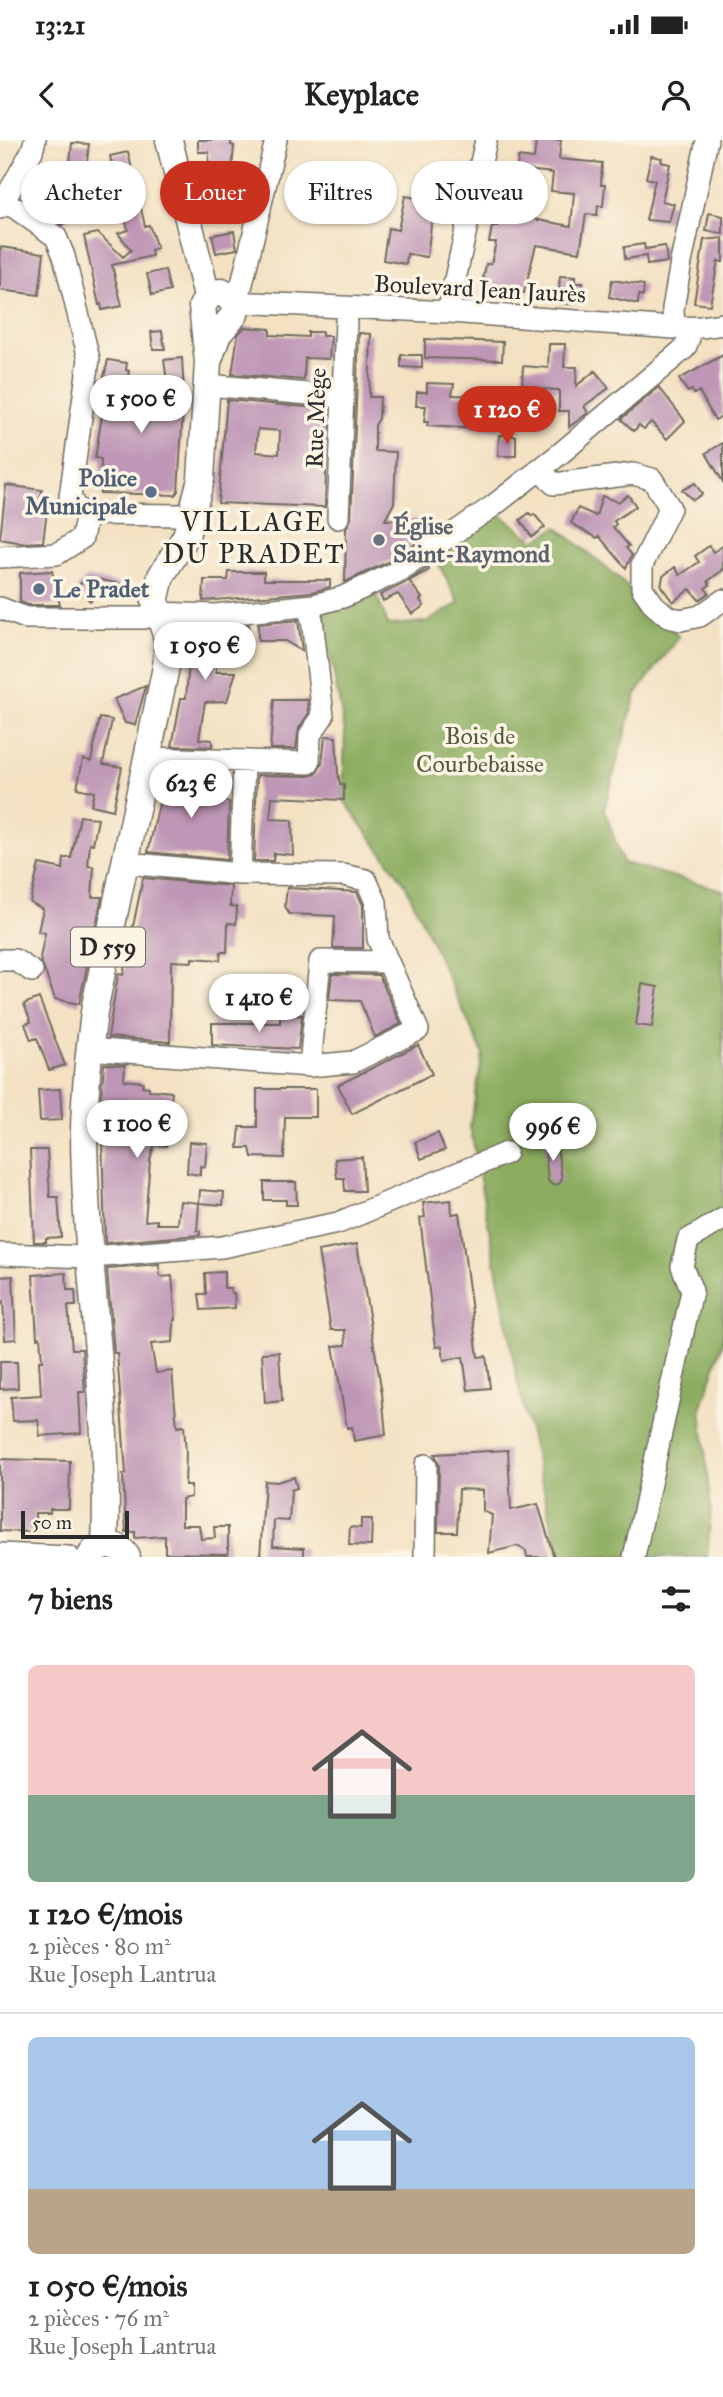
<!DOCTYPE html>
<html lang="fr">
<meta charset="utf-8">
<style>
body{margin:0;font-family:"IM FELL Great Primer",serif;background:#f6f6f6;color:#222;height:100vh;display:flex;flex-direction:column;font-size:26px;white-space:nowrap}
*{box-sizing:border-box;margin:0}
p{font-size:23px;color:#767676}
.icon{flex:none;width:38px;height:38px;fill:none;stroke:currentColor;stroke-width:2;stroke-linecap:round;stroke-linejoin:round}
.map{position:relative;height:1417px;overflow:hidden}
.sheet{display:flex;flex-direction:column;background:#fff;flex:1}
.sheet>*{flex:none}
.top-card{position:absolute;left:21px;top:21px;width:682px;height:63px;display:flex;gap:14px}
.scale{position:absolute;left:21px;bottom:18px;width:108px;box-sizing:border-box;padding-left:7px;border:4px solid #2b2b2b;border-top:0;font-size:19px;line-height:24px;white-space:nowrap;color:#2b2b2b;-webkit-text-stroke:5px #fcf5e5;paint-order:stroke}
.price{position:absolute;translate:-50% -60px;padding:0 16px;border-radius:24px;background:#fff;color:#222;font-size:23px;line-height:46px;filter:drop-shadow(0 2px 4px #0008)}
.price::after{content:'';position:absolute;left:50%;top:42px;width:21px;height:16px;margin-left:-10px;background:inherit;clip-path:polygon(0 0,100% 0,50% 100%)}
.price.current{background:#c8321e;color:#fff}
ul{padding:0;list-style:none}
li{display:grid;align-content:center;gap:14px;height:371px;padding:0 28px}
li+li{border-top:2px solid #e0e0e0}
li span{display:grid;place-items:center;height:217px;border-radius:10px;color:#555}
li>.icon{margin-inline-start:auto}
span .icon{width:126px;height:126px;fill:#fffc;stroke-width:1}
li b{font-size:30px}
h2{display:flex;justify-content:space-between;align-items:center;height:84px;padding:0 28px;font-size:30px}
.chip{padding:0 24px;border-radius:32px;background:#fff;box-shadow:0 2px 5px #0004;font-size:24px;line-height:63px}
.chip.current{background:#c8321e;color:#fff}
.status{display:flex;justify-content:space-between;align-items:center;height:49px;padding:0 35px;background:#fff;direction:ltr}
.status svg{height:19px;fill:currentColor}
header{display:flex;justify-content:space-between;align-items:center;height:91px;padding:0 28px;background:#fff;font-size:32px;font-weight:700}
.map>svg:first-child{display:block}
</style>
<div class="status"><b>13:21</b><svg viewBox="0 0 49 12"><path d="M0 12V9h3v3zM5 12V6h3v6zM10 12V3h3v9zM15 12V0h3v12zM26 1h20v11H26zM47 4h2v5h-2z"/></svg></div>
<header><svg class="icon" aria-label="back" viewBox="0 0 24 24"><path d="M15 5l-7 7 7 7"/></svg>Keyplace<svg class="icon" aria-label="person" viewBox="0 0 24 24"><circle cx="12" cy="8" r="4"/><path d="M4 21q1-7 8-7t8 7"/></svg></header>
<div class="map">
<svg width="723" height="1417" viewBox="0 0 723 1417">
<rect width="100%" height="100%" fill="#fcf5e5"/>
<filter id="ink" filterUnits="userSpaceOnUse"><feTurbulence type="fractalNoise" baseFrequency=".0143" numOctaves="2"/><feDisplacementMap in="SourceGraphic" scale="14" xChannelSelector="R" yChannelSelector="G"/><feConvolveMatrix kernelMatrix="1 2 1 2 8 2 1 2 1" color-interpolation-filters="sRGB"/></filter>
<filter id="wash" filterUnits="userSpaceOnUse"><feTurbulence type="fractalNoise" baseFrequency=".00686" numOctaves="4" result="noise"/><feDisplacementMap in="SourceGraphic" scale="28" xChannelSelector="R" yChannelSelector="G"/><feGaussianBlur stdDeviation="1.57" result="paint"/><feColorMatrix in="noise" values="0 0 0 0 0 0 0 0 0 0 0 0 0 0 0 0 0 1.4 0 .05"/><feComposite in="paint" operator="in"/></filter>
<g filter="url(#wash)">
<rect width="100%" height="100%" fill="#f3e1c2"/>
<path fill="#8cad61" stroke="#5c6c46" stroke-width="2" d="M498 373 535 401 557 387 618 438 679 497 636 554 604 669 623 723 723 750V1202L701 1269 711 1372 707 1417H560L518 1244 470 986 483 914 405 744 343 659 345 591 321 468 374 448 388 485 427 482 459 463 434 415Z"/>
<g id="blocks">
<path fill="#be96b6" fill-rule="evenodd" d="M198 0H231V5L234 6 230 54 245 55 241 80 213 75 218 37H208L209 12H198Z
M536 0H561L559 19 602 23 601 45H605L603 66H598L597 75 586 74 580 112 536 105 524 153 489 147 490 139 483 138 485 130 486 124H491L496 102H489L492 87H497L501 73 571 86 574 53 551 51 553 33 517 29 518 17 534 19Z
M72 3 89 4 84 50 62 22H70Z
M128 12 145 86 149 85 157 108 151 110 152 116 112 125 122 166 102 170 101 164 99 165 84 96 98 93 123 117 131 110 118 93 128 90 118 47 109 50 106 38 115 36 110 16Z
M651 16 662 18 661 22 670 24 662 61 674 64 669 82 646 80 655 40 646 38Z
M50 47 75 71 62 85 36 62Z
M405 56 434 61 427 117 407 114 406 124 383 120 388 88 398 90Z
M709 73 723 76V94L706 91Z
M234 91 237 109 216 113 212 95Z
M723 98V122L718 121 710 165 694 163 704 100Z
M644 104 645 109 665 106 667 122 647 125 646 116 625 119 624 107Z
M1 107 44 113 39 155 0 150Z
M165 130 170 151 152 155 147 134Z
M560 136 575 137V143H583V161L575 160V164L558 163Z
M612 140 644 145 643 156 639 155 638 164 609 157Z
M245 187 270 189V195L308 197V192H322V196H331L329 219 305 218 304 240 232 234 238 194Z
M162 191 165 209H153L151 192Z
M359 193 371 194 369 257H380L379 279 375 285V311L396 312 394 363 385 380 431 379V393L392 420 345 442 346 388 351 379Z
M425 199 503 202 502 220 425 218Z
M549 204H565L564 227H577L576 246 595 231 609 248 584 266 588 273 569 287V271H559V250L522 248 523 226 548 228Z
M401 215H422V228L401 227Z
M723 215V275L715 280 699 251 694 254 692 250 688 252 679 239Z
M182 218 184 254 178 351 175 355 100 353 101 319 95 318 105 258H101L103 251 101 250 108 220 127 223 126 230 129 231 125 258 162 263 160 239 167 241 164 220Z
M427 243 454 244 452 255 486 256V263L500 264 499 290 427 286 428 282H424L426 266H416L417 252H427Z
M659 247 685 281 667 299 651 282 644 289 639 285 634 291 621 279Z
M227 260 328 269 325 367 218 363ZM258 289 280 291 279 314 256 312Z
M499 295 516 296V316H498Z
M723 303V342L706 313Z
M695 343 702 354 693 360 682 350Z
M6 345 42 350 40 361 48 362 43 402 22 403 0 399Z
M628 355 636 366 614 381 616 384 613 387 629 406 626 408 632 415 626 428 599 396 597 398 571 383 578 368 596 376 602 356 618 362Z
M529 373 532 376 534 374 545 387 532 397 520 380Z
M709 406 713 412 723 406V430L708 441 710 445 705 448 709 453 699 460 690 449 673 462 661 446 663 436 675 427 680 435 699 422 695 416Z
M428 427 429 430 409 441 422 458 420 460 424 466 412 474 398 454 383 461 380 455 405 443Z
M52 431 60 465H28L20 462V433Z
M229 432H264V440H330V447L312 452 203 461 204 440H228Z
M87 437 122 444 97 455 90 461 76 448Z
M298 480 302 511 285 501H258V484Z
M249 485 244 504H216V532H236L227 561 205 562 199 599 212 600V607L172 606 181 558H186L192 487 216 488Z
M146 546 135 585 125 583 114 559Z
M274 560H308L309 573 299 588 296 609H270Z
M100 578 112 580 103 624 122 627 113 670 91 665 94 652 77 648 83 619 91 621Z
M325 596 336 597 338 633 340 645H344V660L272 657 270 679 292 680 293 715 274 713 273 721H254L257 635 309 636 316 634 322 624Z
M168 632 210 633 209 661 229 662 227 720 148 712 160 660H167Z
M80 676 98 679 93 704 90 703 88 726 94 727 92 757H102L79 864 55 859 40 818 45 793 38 791 43 769 30 762 39 724 63 729 64 718H71Z
M143 738 231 746 230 766 237 767 236 784 228 783 227 812H221L220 820 192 818V822L171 821 170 902 108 897 118 834 123 835Z
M287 748 357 752 363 765V808H333L335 776 289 774 285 766Z
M332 834 379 835 401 884 375 897 360 861 329 860Z
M642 844 658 847 652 887 636 885Z
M39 858 65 925 49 930 37 898 31 900 25 884 31 882 24 864Z
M302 875 298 909 212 905V883H280V876Z
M418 905 432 934 352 974 338 945Z
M104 924 125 925 124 940 143 942 142 946 149 947V950L172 952 166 1006 154 1005 150 1020 145 1081 157 1080V1084H178L180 1061 199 1063 200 1050 224 1052 223 1065 199 1063 197 1091H200V1095L105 1103 101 958Z
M60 949 62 980 40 981 38 950Z
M257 949H316V977H285L284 1018 252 1017 250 1008H238L240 987H257Z
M438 993 445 1010 421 1019 415 1002Z
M556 1000 562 1039 559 1044 552 1045 548 1041 544 1001Z
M189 1002 207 1003 205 1027 200 1026V1035L187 1033Z
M30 1010H47L50 1057H58L61 1097 46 1098V1102H34Z
M362 1017 364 1051H345L344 1038H337L335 1019Z
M264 1042H296L297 1065H286V1060H264Z
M451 1060 452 1074 459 1073 478 1217 486 1216 490 1248 468 1250 463 1217 444 1220 442 1206 436 1207 420 1078 425 1077 423 1063Z
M357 1104 382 1253 386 1295 354 1301 352 1287 347 1288 333 1206 346 1205 345 1190H331L318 1111Z
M159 1125 160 1137 172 1136 176 1180H174L173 1202 151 1204 156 1233 172 1231 177 1287 184 1286 186 1313 185 1345H191V1357L182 1359V1385H199L201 1399 215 1398 214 1387H228V1414L165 1413V1396L135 1398V1392H126L123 1334H126L117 1213H114L107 1129Z
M224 1132V1148H230L231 1153H234L235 1168 201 1170 199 1154H206L205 1133Z
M66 1133 67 1150H75L76 1166H68L72 1209H82L85 1252H79L81 1293 40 1296 38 1280 13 1281 11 1257 41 1255 39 1221H42L40 1197 37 1198 33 1135Z
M13 1136 16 1199 5 1200 3 1161H0V1137Z
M279 1212 282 1261 265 1263 262 1213Z
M0 1222H17L18 1248 0 1249Z
M508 1310 511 1370 538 1364 554 1417H527L526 1411 517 1406 489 1413 492 1375 483 1371V1350L459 1349 457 1392H438L439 1325 435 1314Z
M0 1319 70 1321 69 1369H50V1373H35V1392L0 1391Z
M294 1337 297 1348 291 1350 289 1381 274 1380 273 1406 304 1408V1417H260L265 1341 277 1342Z
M361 1379H372L371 1406 349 1405 350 1387 361 1388Z"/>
</g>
</g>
<g filter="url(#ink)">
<use href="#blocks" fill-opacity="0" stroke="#716b60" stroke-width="2"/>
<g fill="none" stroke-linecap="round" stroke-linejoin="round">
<defs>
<path id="minor" d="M4 60 56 97 64 116 89 219 70 357 75 367 87 374
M0 68 32 11 35 0
M232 159 242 144 276 0
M234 162 450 172 674 188 701 187 723 184
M450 172 451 157 486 0
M674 188 673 169 681 122 707 0
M207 245 343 257
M539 329 554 344 633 334 652 339 670 368 642 425V448L654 465 668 477 681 480 700 476 723 460
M338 378 346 181
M0 417 57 414 82 398 87 374 182 375 191 379
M0 468 26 478H144L157 473 215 475 314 465 343 457 399 431 493 366 561 313 685 208 689 198
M148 618 309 623 310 595 323 576 312 479 307 466
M240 734 244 623
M0 820H15L32 831
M88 909 310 926 353 922 418 890 378 799 376 762 366 740 343 735 240 734 127 723
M310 926 320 821 388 822
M0 1114 91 1117 222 1107 338 1083 506 1013
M0 1414 69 1417
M425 1417 426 1325
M634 1417 692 1151 682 1126 688 1100 723 1079"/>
<path id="major" d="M169 0 207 157
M105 1404C111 1265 84 1127 84 988 85 947 89 907 95 866L166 527 168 501 155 462 161 436 186 396 201 339 208 222 202 166 211 153 222 152 234 162 235 174 218 194 208 222
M90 1417C99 1401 117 1401 127 1417"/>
</defs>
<use href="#minor" stroke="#716b60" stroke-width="24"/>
<use href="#major" stroke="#716b60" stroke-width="29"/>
<use href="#minor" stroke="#fff" stroke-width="21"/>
<use href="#major" stroke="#fff" stroke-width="26"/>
</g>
</g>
<g fill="#5c6f8a" stroke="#fcf5e5" stroke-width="2.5">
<circle cx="151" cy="352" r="7"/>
<circle cx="39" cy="449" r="7"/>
</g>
<circle fill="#6b7280" stroke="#fcf5e5" stroke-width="2.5" cx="379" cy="400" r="7"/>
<g text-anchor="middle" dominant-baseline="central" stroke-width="7" stroke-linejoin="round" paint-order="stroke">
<rect fill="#fcf5e5" stroke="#6a6863" stroke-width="2" x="71" y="787.5" width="74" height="39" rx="5"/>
<g font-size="23" font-weight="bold" fill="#2b2b2b">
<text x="108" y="807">D 559</text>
</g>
<g font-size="24" fill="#2b2b2b" stroke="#fcf5e5">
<text transform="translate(480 149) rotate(3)">Boulevard Jean Jaurès</text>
<text transform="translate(316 278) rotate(-88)">Rue Mège</text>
</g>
<g font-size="24" font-weight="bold" fill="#4e5e75" stroke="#fcf5e5" text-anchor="end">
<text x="137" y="338">Police<tspan x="137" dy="28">Municipale</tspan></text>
<text x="53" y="449" text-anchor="start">Le Pradet</text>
</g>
<g font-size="24" font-weight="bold" fill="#5b616d" stroke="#fcf5e5" text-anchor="start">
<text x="393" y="386">Église<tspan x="393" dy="28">Saint-Raymond</tspan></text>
</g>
<g font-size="24" fill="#535a3f" stroke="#fcf5e5">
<text x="480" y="596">Bois de<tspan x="480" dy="28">Courbebaisse</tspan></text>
</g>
<g font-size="28" letter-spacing="2" fill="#2b2b2b" stroke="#fcf5e5">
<text x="254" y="381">VILLAGE<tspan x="254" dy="32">DU PRADET</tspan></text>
</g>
</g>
</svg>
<div class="scale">50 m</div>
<b class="price" style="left:141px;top:295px">1 500 €</b>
<b class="price current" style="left:507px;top:306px">1 120 €</b>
<b class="price" style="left:205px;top:542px">1 050 €</b>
<b class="price" style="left:191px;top:680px">623 €</b>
<b class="price" style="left:259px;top:894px">1 410 €</b>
<b class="price" style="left:137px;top:1020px">1 100 €</b>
<b class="price" style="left:553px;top:1023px">996 €</b>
<div class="top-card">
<a class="chip">Acheter</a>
<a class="chip current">Louer</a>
<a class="chip">Filtres</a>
<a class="chip">Nouveau</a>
</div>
</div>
<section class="sheet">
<h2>7 biens<svg class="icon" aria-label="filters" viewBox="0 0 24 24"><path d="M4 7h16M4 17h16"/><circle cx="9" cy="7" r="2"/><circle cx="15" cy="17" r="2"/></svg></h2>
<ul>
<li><span style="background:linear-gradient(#f6c9c9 60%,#7fa58c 0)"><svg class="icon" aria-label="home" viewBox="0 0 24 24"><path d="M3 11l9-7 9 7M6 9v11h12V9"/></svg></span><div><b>1 120 €/mois</b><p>2 pièces · 80 m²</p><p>Rue Joseph Lantrua</p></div></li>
<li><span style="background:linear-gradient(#a9c7e8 70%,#b9a48a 0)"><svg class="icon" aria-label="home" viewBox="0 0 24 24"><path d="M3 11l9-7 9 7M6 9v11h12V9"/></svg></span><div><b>1 050 €/mois</b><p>2 pièces · 76 m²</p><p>Rue Joseph Lantrua</p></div></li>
</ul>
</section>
